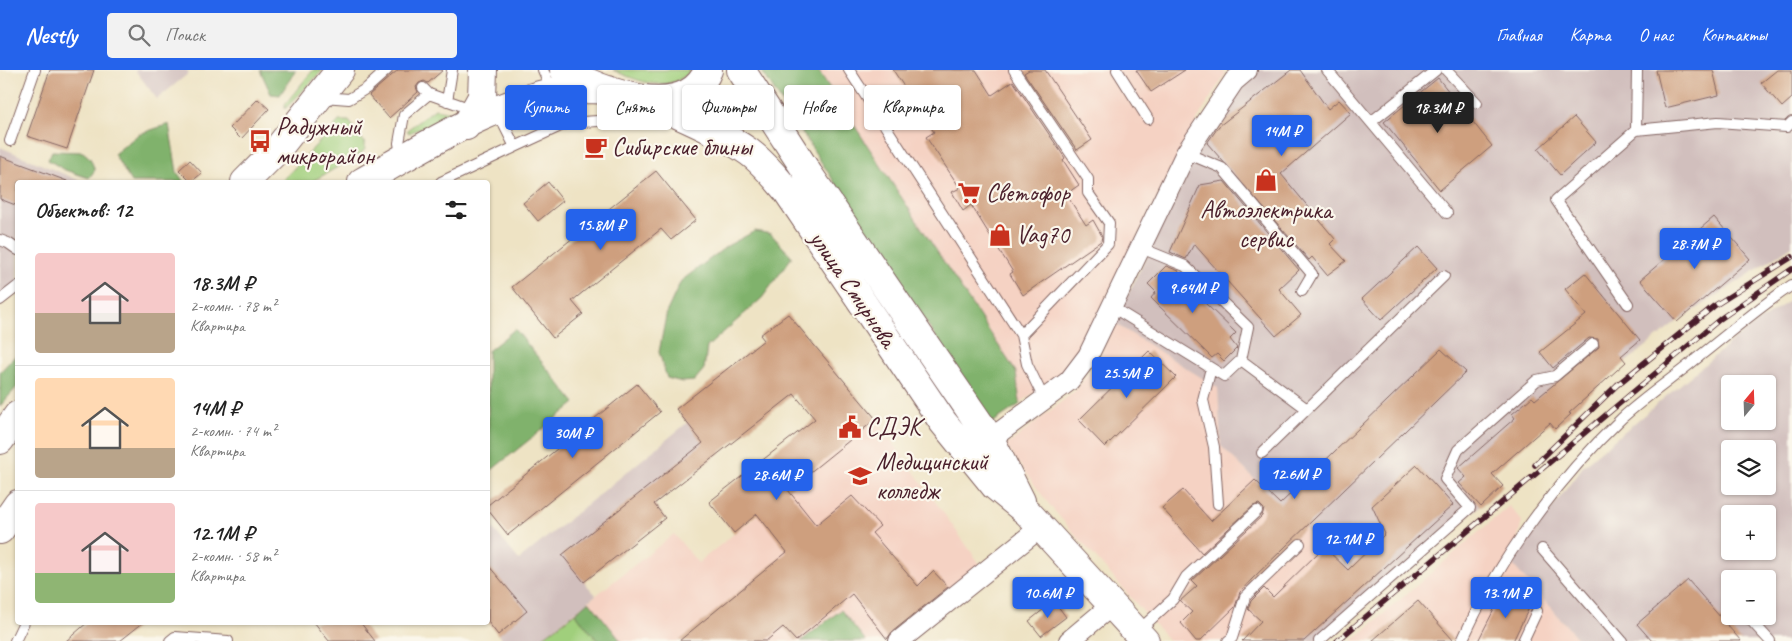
<!DOCTYPE html>
<html lang="ru">
<meta charset="utf-8">
<style>
body{margin:0;font-family:Caveat,sans-serif;background:#f2f2f2;color:#222;height:100vh;display:flex;flex-direction:column;font-size:19px;white-space:nowrap}
*{box-sizing:border-box;margin:0}
p{font-size:16px;color:#767676}
.icon{flex:none;width:28px;height:28px;fill:none;stroke:currentColor;stroke-width:2;stroke-linecap:round;stroke-linejoin:round}
.map{position:relative;flex:1;overflow:hidden}
.side{position:absolute;left:15px;top:110px;width:475px;height:445px;display:flex;flex-direction:column;background:#fff;border-radius:5px;box-shadow:0 1px 4px #0004}
.side>*{flex:none}
.banner{position:absolute;left:505px;top:15px;width:475px;height:45px;display:flex;gap:10px}
.needle{width:32px;rotate:19deg}
.controls{position:absolute;left:1721px;top:305px;display:grid;gap:10px}
.controls a{display:grid;place-items:center;width:55px;height:55px;border-radius:5px;background:#fff;box-shadow:0 1px 4px #0004;font-size:25px}
.price{position:absolute;translate:-50% -42px;padding:0 11px;border-radius:5px;background:#2563eb;color:#fff;font-size:16px;line-height:32px;filter:drop-shadow(0 1px 2px #0008)}
.price::after{content:'';position:absolute;left:50%;top:30px;width:15px;height:11px;margin-left:-8px;background:inherit;clip-path:polygon(0 0,100% 0,50% 100%)}
.price.on{background:#222;color:#fff}
ul{padding:0;list-style:none}
li{display:flex;align-items:center;gap:15px;height:125px;padding:0 20px}
li+li{border-top:1px solid #e0e0e0}
li span{display:grid;place-items:center;flex:none;width:140px;height:100px;border-radius:5px;color:#555}
li>.icon{margin-inline-start:auto}
span .icon{width:60px;height:60px;fill:#fffc;stroke-width:1}
li b{font-size:21px}
h2{display:flex;justify-content:space-between;align-items:center;height:60px;padding:0 20px;font-size:21px}
.chip{padding:0 18px;border-radius:5px;background:#fff;box-shadow:0 1px 4px #0004;font-size:18px;line-height:45px}
.chip.on{background:#2563eb;color:#fff}
header{display:flex;align-items:center;gap:30px;box-sizing:border-box;height:70px;padding:0 25px;background:#2563eb;color:#fff}
header strong{font-size:24px}
nav{display:flex;gap:28px;margin-inline-start:auto;font-size:18px}
.search{width:350px;height:45px;background:#f2f2f2;display:flex;align-items:center;gap:12px;box-sizing:border-box;padding:0 18px;border-radius:5px;color:#767676;font-size:19px}
.map>svg:first-child{display:block}
</style>
<header>
<strong>Nestly</strong>
<div class="search"><svg class="icon" aria-label="search" viewBox="0 0 24 24"><circle cx="10" cy="10" r="6"/><path d="M15 15l6 6"/></svg>Поиск</div>
<nav><a>Главная</a><a>Карта</a><a>О нас</a><a>Контакты</a></nav>
</header>
<div class="map">
<svg width="1792" height="571" viewBox="0 0 1792 571">
<rect width="100%" height="100%" fill="#fbf7ec"/>
<filter id="ink" filterUnits="userSpaceOnUse"><feTurbulence type="fractalNoise" baseFrequency=".02" numOctaves="2"/><feDisplacementMap in="SourceGraphic" scale="10" xChannelSelector="R" yChannelSelector="G"/><feConvolveMatrix kernelMatrix="1 2 1 2 8 2 1 2 1" color-interpolation-filters="sRGB"/></filter>
<filter id="wash" filterUnits="userSpaceOnUse"><feTurbulence type="fractalNoise" baseFrequency=".0096" numOctaves="4" result="noise"/><feDisplacementMap in="SourceGraphic" scale="20" xChannelSelector="R" yChannelSelector="G"/><feGaussianBlur stdDeviation="1.12" result="paint"/><feColorMatrix in="noise" values="0 0 0 0 0 0 0 0 0 0 0 0 0 0 0 0 0 1.4 0 .05"/><feComposite in="paint" operator="in"/></filter>
<g filter="url(#wash)">
<rect width="100%" height="100%" fill="#eee3c4"/>
<path fill="#f5d2c3" d="M761 0H1219L1226 3 1202 41 1079 281 1062 303 992 353Z
M1114 253 1218 318 1221 376 1347 500 1279 571H1169L1051 437 1006 376 1076 320 1097 292Z
M876 349 980 494 885 571H538L674 464 698 493Z
M1509 436 1522 451 1511 493 1580 571H1352Z"/>
<path fill="#d1bfbd" fill-rule="evenodd" d="M135 0H187L189 3 157 29Z
M1260 0H1792V176L1677 252 1626 292 1570 342 1571 344 1555 359 1548 350 1492 404 1503 416 1324 571H1279L1347 500 1221 376 1218 318 1114 253 1195 88 1241 17Z
M0 77 83 112H18L17 216 0 230Z
M1792 229V571H1580L1511 493 1584 395 1741 264ZM1730 314H1768V351H1730ZM1730 379H1768V416H1730ZM1730 444H1768V481H1730ZM1730 509H1768V546H1730Z
M676 339 770 342 655 434 665 448 584 512 596 525 538 571H504L488 552V452L519 490 687 353Z"/>
<path fill="#a0cf7c" stroke="#757754" d="M313 0H323L285 39V34Z
M613 0H691C670 25 637 11 613 0Z
M435 39 450 42 435 52 409 63 407 60Z
M339 51H349L365 73V79L361 84 311 112H281Z
M575 543 598 571H538Z"/>
<path fill="#80b26c" stroke="#65684c" d="M260 0H296L280 25 271 24Z
M761 0H818L1016 302 1020 334 992 353Z
M169 54 177 102 184 112H131L114 84 139 64Z
M52 81 83 82 90 88 95 100 89 108 65 100 48 90Z
M755 161 771 164 792 187 762 228 707 277 704 299 694 311 682 312 667 308 659 282 667 241 681 211 727 176Z
M515 259 575 333 488 403V281Z
M17 284V317L0 336V302Z
M589 531 621 571H598L575 543Z
M841 540 866 571H801Z"/>
<g id="blocks">
<path fill="#ce9f7e" d="M50 0H94L67 79 27 66Z
M398 0H443L428 13 424 11 419 13 416 17 418 22 389 48 369 25Z
M893 0H976L992 25 1013 11 1065 88 1063 90 1079 115 1066 124 1086 155 1093 150 1102 166 1101 171 1023 225 1010 204 1013 202 971 135 963 141 952 122 960 118 926 67 934 62Z
M1029 0H1045L1092 70 1077 80 1024 3Z
M1136 0H1185L1151 22Z
M1291 0H1300L1328 39 1339 30 1351 43 1281 104 1335 169 1330 174 1346 191 1327 205 1312 187 1309 190 1207 73 1219 56Z
M1656 0H1713L1719 25 1665 38Z
M1777 0H1792V28L1782 37 1761 13Z
M1438 8 1492 76 1440 120 1384 52Z
M258 29 269 39 241 69 230 58Z
M1574 47 1596 72 1560 105 1538 79Z
M0 86 67 111V112H18V136L0 129Z
M190 90 202 103 191 112 179 100Z
M656 101 696 150 671 170 661 159 572 231 583 244 553 268 512 217Z
M1224 111 1299 200 1279 219 1301 245 1276 266 1194 174 1186 189 1170 182 1200 115Z
M548 112 563 131 538 151 523 133Z
M1714 147 1750 189 1677 252 1640 210Z
M1418 177 1437 198 1381 250 1362 229Z
M1166 196 1179 201 1176 205 1236 263 1230 269 1237 278 1224 291 1217 284 1212 288 1151 228 1156 222 1148 214Z
M1585 203 1640 270 1621 286 1626 292 1569 343 1571 344 1555 359 1550 353 1492 404 1503 416 1481 437 1459 413 1466 407 1458 398 1515 348 1512 344 1532 327 1535 330 1599 277 1598 269 1589 268 1553 298 1540 282 1586 245 1565 219Z
M788 244 876 349 788 420 816 455 852 426 880 456 872 463 918 516 933 501 948 517 892 562 887 569 852 524 796 571 783 557 766 571H679L787 482 757 444 734 463 709 432 815 349 794 324 654 434 665 448 584 512 562 485 703 373 676 339 764 270 760 265Z
M1441 279 1466 302 1252 509 1240 522 1235 537 1200 571H1196L1181 553 1192 542 1180 531 1197 516 1192 511 1262 446 1264 439 1259 434 1253 436 1202 483 1162 438 1183 420 1211 451 1255 410 1280 434Z
M1149 281 1176 307 1105 377 1079 350Z
M637 314 660 342 508 465 488 440V435Z
M1417 395 1453 435 1304 571H1242L1261 551 1248 539 1251 531 1264 518 1273 527 1324 477 1348 500 1385 464 1372 436Z
M488 495 527 541 498 565 488 552Z
M1688 510 1741 571H1652L1637 554Z
M1504 520 1531 534 1513 571H1478Z
M1054 531 1066 547 1041 566 1029 551Z
M1418 531 1454 571H1372Z
M88 552H144L120 571H66Z
M314 552H360L375 571H329Z"/>
</g>
</g>
<g filter="url(#ink)">
<use href="#blocks" fill-opacity="0" stroke="#836461" stroke-width="1"/>
<g fill="none" stroke-linecap="round" stroke-linejoin="round">
<defs>
<path id="service" d="M543 0 567 53
M849 0 1021 265 1027 294 1044 329
M1014 0 1088 109V123L1109 153 1108 174 1021 265
M1117 0 1148 49
M1327 0 1447 143
M1446 0 1477 33
M423 18 429 24 474 40
M323 27 349 29 367 18 387 0
M447 31 452 0
M1371 52 1436 0
M1636 60 1637 0
M10 71 35 0
M515 77 567 53 598 51
M1186 83 1222 98 1312 204 1302 221
M401 86 399 73 404 45 429 24
M441 112 515 77 503 53 493 46
M0 170 8 173 18 180
M1141 178 1185 196 1248 257 1241 290 1307 339
M0 230 18 216
M1628 234 1556 130 1636 60 1718 52 1787 57 1792 52
M1112 237 1224 306 1241 290
M1211 298 1203 330 1214 377 1218 434
M1262 383 1444 206
M1542 479 1622 571
M1747 546 1770 571
M1137 562 1173 529 1186 507 1257 441
M15 571 24 552
M170 571 175 567 228 571
M1228 571 1232 568 1245 527 1300 474
M1319 571 1470 438 1445 409 1458 380 1537 310 1555 306 1593 274
M1462 571C1499 489 1557 410 1622 348 1645 327 1672 309 1696 289 1728 264 1758 238 1792 215
M1523 571 1537 541"/>
<path id="minor" d="M981 376 1069 311 1088 286 1186 83 1234 11 1247 0
M899 571 1041 457
M1069 571 1112 535"/>
<path id="secondary" d="M741 0 809 105 990 369 1021 431
M649 31C682 47 719 61 749 82 764 93 775 107 787 121L943 352 995 416 1028 443 1145 571"/>
<path id="primary" d="M564 0C600 22 687 54 708 0
M466 56 482 27 483 0
M245 112 276 81 340 0
M362 112C420 79 506 24 574 19 585 19 597 19 608 20
M0 370 18 345
M0 460 18 434"/>
</defs>
<use href="#service" stroke="#836461" stroke-width="12"/>
<use href="#minor" stroke="#836461" stroke-width="22"/>
<use href="#secondary" stroke="#836461" stroke-width="30"/>
<use href="#primary" stroke="#836461" stroke-width="30"/>
<use href="#service" stroke="#fff" stroke-width="10"/>
<use href="#minor" stroke="#fff" stroke-width="20"/>
<use href="#secondary" stroke="#fff" stroke-width="28"/>
<use href="#primary" stroke="#fff" stroke-width="28"/>
<defs>
<path id="rail" d="M1535 395 1617 315 1714 236 1792 187
M1337 571 1720 249 1792 199"/>
</defs>
<use href="#rail" stroke="#4a1f2b" stroke-width="5.5"/>
<use href="#rail" stroke="#fbf7ec" stroke-width="4" stroke-dasharray="11" stroke-linecap="butt"/>
</g>
</g>
<defs>
<symbol id="bus-bare" viewBox="-9 -9 18 18"><path d="M-5-6H5V4H4V6H2V4H-2V6H-4V4H-5ZM-3.5-4V0h7V-4ZM-3.5 1.2v1.5H-2V1.2ZM2 1.2v1.5H3.5V1.2Z" fill="#c8321e" stroke="#fbf7ec" stroke-width="2.5" paint-order="stroke"/></symbol>
<symbol id="cafe-bare" viewBox="-9 -9 18 18"><path d="M-5.5-4.5H6V0H3Q3 3.5 0 3.5H-2.5Q-5.5 3.5-5.5 0ZM3-3.2v2h1.7v-2ZM-6 4.5H4V6H-6Z" fill="#c8321e" stroke="#fbf7ec" stroke-width="2.5" paint-order="stroke"/></symbol>
<symbol id="shop-bare" viewBox="-9 -9 18 18"><path d="M-5-2.5h2.3a2.7 3.5 0 0 1 5.4 0H5L5.5 6h-11ZM-1.5-2.5h3a1.5 2.3 0 0 0-3 0Z" fill="#c8321e" stroke="#fbf7ec" stroke-width="2.5" paint-order="stroke"/></symbol>
<symbol id="supermarket-bare" viewBox="-9 -9 18 18"><path d="M-6-5.5h2.5l.6 2H6L4.5 2H-2.5L-4.4-4H-6ZM-1.5 3.2a1.3 1.3 0 1 0 .1 0ZM3 3.2a1.3 1.3 0 1 0 .1 0Z" fill="#c8321e" stroke="#fbf7ec" stroke-width="2.5" paint-order="stroke"/></symbol>
<symbol id="civic-bare" viewBox="-9 -9 18 18"><path d="M-.6-6.5H3V-4.5H.6V-3L4-1V1h2V6H-6V1h2V-1L-.6-3ZM-1.2 2.5V6h2.4V2.5Z" fill="#c8321e" stroke="#fbf7ec" stroke-width="2.5" paint-order="stroke"/></symbol>
<symbol id="university-bare" viewBox="-9 -9 18 18"><path d="M0-5L7-2L0 1L-7-2ZM-4 1L0 2.5L4 1V4Q0 6-4 4Z" fill="#c8321e" stroke="#fbf7ec" stroke-width="2.5" paint-order="stroke"/></symbol>
</defs>
<g fill-rule="evenodd">
<use href="#bus-bare" x="244" y="55" width="32" height="32"/>
<use href="#cafe-bare" x="580" y="61" width="32" height="32"/>
<use href="#shop-bare" x="1250" y="94" width="32" height="32"/>
<use href="#supermarket-bare" x="953" y="107" width="32" height="32"/>
<use href="#shop-bare" x="984" y="149" width="32" height="32"/>
<use href="#civic-bare" x="834" y="341" width="32" height="32"/>
<use href="#university-bare" x="844" y="390" width="32" height="32"/>
</g>
<g text-anchor="middle" dominant-baseline="central" stroke-width="4.5" stroke-linejoin="round" paint-order="stroke">
<g font-size="25" fill="#4a1f2b" stroke="#fbf7ec" text-anchor="start">
<text x="276" y="57">Радужный<tspan x="276" dy="29">микрорайон</tspan></text>
<text x="612" y="77">Сибирские блины</text>
<text x="986" y="123">Светофор</text>
<text x="1266" y="140" text-anchor="middle">Автоэлектрика<tspan x="1266" dy="29">сервис</tspan></text>
<text x="1016" y="165">Vag70</text>
<text x="866" y="357">СДЭК</text>
<text x="876" y="392">Медицинский<tspan x="876" dy="29">колледж</tspan></text>
</g>
<g font-size="25" fill="#4a1f2b" stroke="#fbf7ec">
<text transform="translate(853 219) rotate(56)">улица Смирнова</text>
</g>
</g>
</svg>
<div class="controls">
<a><svg class="needle" viewBox="-14 -14 28 28"><path d="M0-13l5 13h-10z" fill="#e53935"/><path d="M0 13l5-13h-10z" fill="#767676"/></svg></a>
<a><svg class="icon" aria-label="layers" viewBox="0 0 24 24"><path d="M12 4l9 5-9 5-9-5zM3 14l9 5 9-5"/></svg></a>
<a>+</a>
<a>−</a>
</div>
<b class="price on" style="left:1438px;top:64px">18.3M ₽</b>
<b class="price" style="left:1282px;top:87px">14M ₽</b>
<b class="price" style="left:601px;top:181px">15.8M ₽</b>
<b class="price" style="left:1695px;top:200px">28.7M ₽</b>
<b class="price" style="left:1193px;top:244px">9.64M ₽</b>
<b class="price" style="left:1127px;top:329px">25.5M ₽</b>
<b class="price" style="left:573px;top:389px">30M ₽</b>
<b class="price" style="left:1295px;top:430px">12.6M ₽</b>
<b class="price" style="left:777px;top:431px">28.6M ₽</b>
<b class="price" style="left:1348px;top:495px">12.1M ₽</b>
<b class="price" style="left:1048px;top:549px">10.6M ₽</b>
<b class="price" style="left:1506px;top:549px">13.1M ₽</b>
<div class="banner">
<a class="chip on">Купить</a>
<a class="chip">Снять</a>
<a class="chip">Фильтры</a>
<a class="chip">Новое</a>
<a class="chip">Квартира</a>
</div>
<section class="side">
<h2>Объектов: 12<svg class="icon" aria-label="filters" viewBox="0 0 24 24"><path d="M4 7h16M4 17h16"/><circle cx="9" cy="7" r="2"/><circle cx="15" cy="17" r="2"/></svg></h2>
<ul>
<li><span style="background:linear-gradient(#f6c9c9 60%,#b9a48a 0)"><svg class="icon" aria-label="home" viewBox="0 0 24 24"><path d="M3 11l9-7 9 7M6 9v11h12V9"/></svg></span><div><b>18.3M ₽</b><p>2-комн. · 78 m²</p><p>Квартира</p></div></li>
<li><span style="background:linear-gradient(#ffd9b3 70%,#b9a48a 0)"><svg class="icon" aria-label="home" viewBox="0 0 24 24"><path d="M3 11l9-7 9 7M6 9v11h12V9"/></svg></span><div><b>14M ₽</b><p>2-комн. · 74 m²</p><p>Квартира</p></div></li>
<li><span style="background:linear-gradient(#f6c9c9 70%,#8fb573 0)"><svg class="icon" aria-label="home" viewBox="0 0 24 24"><path d="M3 11l9-7 9 7M6 9v11h12V9"/></svg></span><div><b>12.1M ₽</b><p>2-комн. · 58 m²</p><p>Квартира</p></div></li>
</ul>
</section>
</div>
